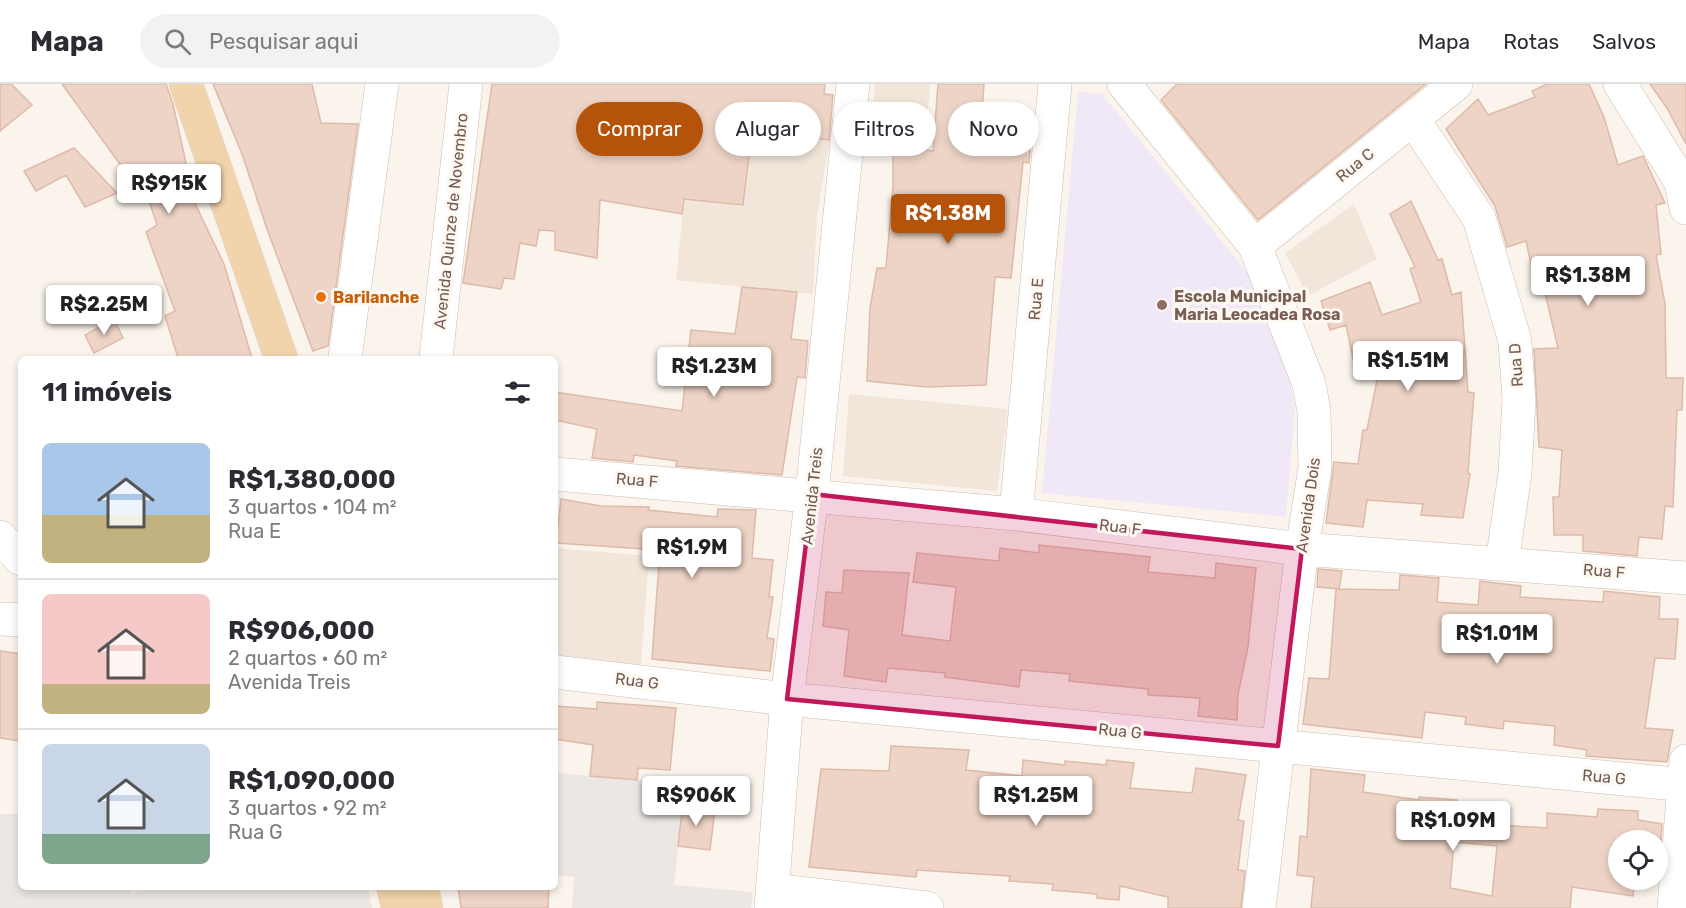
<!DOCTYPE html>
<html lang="pt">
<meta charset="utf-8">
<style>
body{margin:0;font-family:Rubik,sans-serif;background:#f2f2f3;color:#2b2b33;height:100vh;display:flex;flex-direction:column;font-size:22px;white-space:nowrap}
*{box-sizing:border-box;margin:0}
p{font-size:20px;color:#7c7c81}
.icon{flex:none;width:33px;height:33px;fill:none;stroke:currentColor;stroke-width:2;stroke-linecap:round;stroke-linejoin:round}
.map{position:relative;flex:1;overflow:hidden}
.details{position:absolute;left:18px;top:272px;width:540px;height:534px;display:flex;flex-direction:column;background:#fff;border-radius:9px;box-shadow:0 3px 9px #0003}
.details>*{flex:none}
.top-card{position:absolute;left:576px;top:18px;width:570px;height:54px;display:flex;gap:12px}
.buttons{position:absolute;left:1608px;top:746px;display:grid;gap:12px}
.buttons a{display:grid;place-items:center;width:60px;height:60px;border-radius:50%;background:#fff;box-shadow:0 3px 9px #0003;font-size:30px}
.price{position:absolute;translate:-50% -51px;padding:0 14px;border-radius:6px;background:#fff;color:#222;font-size:20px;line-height:39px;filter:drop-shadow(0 2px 3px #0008)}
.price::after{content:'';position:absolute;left:50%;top:36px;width:18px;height:14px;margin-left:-9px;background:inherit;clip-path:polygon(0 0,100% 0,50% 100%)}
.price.active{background:#b45309;color:#fff}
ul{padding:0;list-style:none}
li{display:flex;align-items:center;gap:18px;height:150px;padding:0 24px}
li+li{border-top:2px solid #e1e1e2}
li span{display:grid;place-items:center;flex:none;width:168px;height:120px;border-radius:9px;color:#555}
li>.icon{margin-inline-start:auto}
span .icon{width:72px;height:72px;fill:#fffc;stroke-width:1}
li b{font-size:26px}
h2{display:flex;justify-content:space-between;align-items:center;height:72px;padding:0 24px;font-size:26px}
.chip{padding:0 21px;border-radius:27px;background:#fff;box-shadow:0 3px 9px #0003;font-size:21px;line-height:54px}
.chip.active{background:#b45309;color:#fff}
header{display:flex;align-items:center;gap:36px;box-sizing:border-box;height:84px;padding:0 30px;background:#fff;border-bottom:2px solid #e1e1e2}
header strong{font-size:28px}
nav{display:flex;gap:33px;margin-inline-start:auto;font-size:21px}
.search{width:420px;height:54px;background:#f2f2f3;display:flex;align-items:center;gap:15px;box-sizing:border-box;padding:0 21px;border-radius:33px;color:#7c7c81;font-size:22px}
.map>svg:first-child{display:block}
</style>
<header>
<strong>Mapa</strong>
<div class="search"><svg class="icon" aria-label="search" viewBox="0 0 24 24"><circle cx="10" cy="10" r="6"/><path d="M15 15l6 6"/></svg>Pesquisar aqui</div>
<nav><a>Mapa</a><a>Rotas</a><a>Salvos</a></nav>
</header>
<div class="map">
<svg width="1686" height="824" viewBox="0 0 1686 824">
<rect width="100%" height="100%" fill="#fbf4ec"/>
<path fill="#f2e6db" d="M875 0H930L925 66 870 59Z
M752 46 830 56 817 131 813 210 676 196 684 115 743 122Z
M1354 120 1377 175 1308 212 1285 169Z
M849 310 1008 325 997 407 843 392Z
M555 464 649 472 641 581 555 571Z"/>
<path fill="#ede7e4" d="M555 689 685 700 674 801 753 808 751 824H572L574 793 555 791Z
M0 730H21V802L130 803 131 809 165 802 368 803 372 824H0Z"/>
<path fill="#f1e8f7" d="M1078 8 1102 10 1250 192 1281 251 1295 323 1286 433 1042 409Z"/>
<path fill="#edd4c6" stroke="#debaa8" stroke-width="1.5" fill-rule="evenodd" d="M0 0H11L32 21 0 47Z
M62 0H166L173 20 186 79 182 81 190 109 224 180 252 274H178L165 232 175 227 146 148 157 141 143 98 135 101Z
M213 0H312L321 39 358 40 328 262 313 267 268 148 242 70Z
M492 0H825L824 10 833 11 829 56 752 46 743 121 684 115 682 130 600 116 597 174 555 166V147L539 146 536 162 520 159 514 195 504 194 501 205 463 199Z
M938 0H984L982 28 1033 33 1029 79 1023 78 1011 194 995 193 986 301 927 303 867 297 870 224 877 184H886L893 102V62L933 67Z
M1177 0H1426L1258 136 1161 16Z
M1547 0H1589L1604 33 1618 81 1643 72 1665 119 1656 121 1661 170 1656 171 1665 220 1666 294H1683L1682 326H1677L1673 423 1665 422 1662 455 1639 453 1637 472 1583 467V451H1554L1553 413H1559L1562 366 1539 363 1534 265 1558 264 1542 196 1535 198 1526 157 1507 163 1495 122 1446 45 1478 15 1488 31 1535 13 1532 7Z
M1650 0H1686V60L1667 24Z
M74 64 117 109 85 123 66 91 36 107 24 87Z
M1411 117 1438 176 1442 175 1452 211 1461 208 1468 308 1474 309 1468 389 1470 390 1463 434 1421 431 1423 420 1367 416 1363 443 1326 439 1334 378 1358 380 1363 346H1367L1379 286 1356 288 1346 241 1330 246 1321 217 1370 198 1382 231 1421 218 1410 185 1415 183 1390 130Z
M742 203 797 208 791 255 808 257 805 294 797 293 782 391 676 382 677 377 634 371 633 378 592 374 597 345 555 336V308L682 327 691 246 735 250Z
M114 235 123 254 94 269 85 251Z
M561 415 601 422 649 423 648 426 717 433 718 425 756 426 752 474 773 476 769 513H773L767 554 774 555 770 587 652 575 660 466 556 459Z
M1039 461 1150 473 1148 488 1215 494 1216 479 1256 484 1248 563 1238 610 1237 636 1198 632 1200 614 1148 611V605L1069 597 1070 590 1021 586 1019 603 945 593V589L888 584 886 598 844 592 849 546 823 542 826 508 842 509 844 486 909 489 902 551 950 557 956 503 913 498 917 469 999 477 1000 464 1039 469Z
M1318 485 1342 487 1339 505 1317 503Z
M1400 491 1439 494 1437 518 1478 521 1480 497 1521 502 1520 513 1603 518 1604 507 1660 513 1659 535H1678L1675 575 1655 574 1645 644 1673 646 1667 678 1586 672 1587 666 1554 661 1555 642 1504 637 1503 645 1465 640 1466 633 1425 628 1422 654 1303 640 1309 594 1329 595 1336 505 1399 506Z
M0 567 21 570 19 657 0 654Z
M597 618 676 624 670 686 638 684 637 696 590 692 593 661 555 655V622L597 625Z
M891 662 969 666 966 686 1022 692 1023 676 1065 681V677L1106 681 1107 676 1134 679 1130 704 1192 709 1196 684 1246 691 1238 736 1244 737 1238 786 1245 787 1241 824H1168V813L1120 802 1119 816 1097 814V810L1052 806 1053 800 1009 797 1010 792 917 786 916 793 809 783 821 685 889 687Z
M1311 685 1365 691 1363 708 1419 716V713L1457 716V725L1500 730 1499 741 1547 744V729L1597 733 1598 725 1638 727V736L1662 740 1661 756H1618V795H1635L1633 812 1572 803 1570 824H1311L1314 793 1297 791 1300 752 1307 753ZM1454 758 1497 762 1492 812 1450 804Z
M683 719 715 725 710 766 678 762Z
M458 802H549L548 824H461Z"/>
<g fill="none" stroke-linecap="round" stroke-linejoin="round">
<defs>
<path id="minor" d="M1124 0 1255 162 1309 300 1314 327 1315 384 1302 465 1259 824
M1620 0 1681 98 1686 124
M1413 35 1479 134 1515 257 1519 316 1515 389 1502 479
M1255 162 1456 0
M345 274 382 0
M436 274 466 0
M555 390 1016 430 1302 465 1686 494
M1016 430 1055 0
M0 453 21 475
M0 535 21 536
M555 588 787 615 1686 701
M772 806 927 824
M771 824 787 615 812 410 853 0
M1674 824 1686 677"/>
<path id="major" d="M186 0 281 274
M393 802 398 824
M422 802 426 824"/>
</defs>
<use href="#minor" stroke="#ccbcb2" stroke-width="34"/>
<use href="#major" stroke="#d8d1ce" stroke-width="34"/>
<use href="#minor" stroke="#fff" stroke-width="33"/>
<use href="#major" stroke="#f2d4ac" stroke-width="33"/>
</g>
<path fill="#c2185b" fill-opacity="0.2" stroke="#c2185b" stroke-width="4.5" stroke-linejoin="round" d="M812 410 1302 465 1278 662 787 615Z"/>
<circle fill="#e8710a" stroke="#fdf8f2" stroke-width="2" cx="321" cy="213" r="6"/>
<circle fill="#8d6e63" stroke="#fdf8f2" stroke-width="2" cx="1162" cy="221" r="6"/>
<g text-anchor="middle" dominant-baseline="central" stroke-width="6" stroke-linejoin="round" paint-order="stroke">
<g font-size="16" fill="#745b51" stroke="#fdf8f2">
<text transform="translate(1355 81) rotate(-39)">Rua C</text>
<text transform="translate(451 137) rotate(-84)">Avenida Quinze de Novembro</text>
<text transform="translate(1036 215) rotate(-85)">Rua E</text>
<text transform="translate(1516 281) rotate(-94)">Rua D</text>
<text transform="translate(637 396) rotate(5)">Rua F</text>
<text transform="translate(812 412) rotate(-84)">Avenida Treis</text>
<text transform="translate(1308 421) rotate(-82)">Avenida Dois</text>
<text transform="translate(1120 443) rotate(7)">Rua F</text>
<text transform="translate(1604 487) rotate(5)">Rua F</text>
<text transform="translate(637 597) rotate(7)">Rua G</text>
<text transform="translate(1120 647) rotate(6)">Rua G</text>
<text transform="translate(1604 693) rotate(5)">Rua G</text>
</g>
<g font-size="16" font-weight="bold" fill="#785e54" stroke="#fdf8f2" text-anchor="start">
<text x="1174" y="212">Escola Municipal<tspan x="1174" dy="18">Maria Leocadea Rosa</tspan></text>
</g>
<g font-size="16" font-weight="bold" fill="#c56008" stroke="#fdf8f2" text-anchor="start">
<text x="333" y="213">Barilanche</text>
</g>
</g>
</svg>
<div class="buttons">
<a><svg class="icon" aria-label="locate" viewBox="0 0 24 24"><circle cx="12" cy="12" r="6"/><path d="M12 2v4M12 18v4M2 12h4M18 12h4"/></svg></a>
</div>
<b class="price" style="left:169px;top:131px">R$915K</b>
<b class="price active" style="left:948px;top:161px">R$1.38M</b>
<b class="price" style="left:1588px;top:223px">R$1.38M</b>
<b class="price" style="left:104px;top:252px">R$2.25M</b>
<b class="price" style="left:1408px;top:308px">R$1.51M</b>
<b class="price" style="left:714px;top:314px">R$1.23M</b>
<b class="price" style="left:692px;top:495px">R$1.9M</b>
<b class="price" style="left:1497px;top:581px">R$1.01M</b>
<b class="price" style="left:696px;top:743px">R$906K</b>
<b class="price" style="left:1036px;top:743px">R$1.25M</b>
<b class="price" style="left:1453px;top:768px">R$1.09M</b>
<div class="top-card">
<a class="chip active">Comprar</a>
<a class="chip">Alugar</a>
<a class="chip">Filtros</a>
<a class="chip">Novo</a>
</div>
<section class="details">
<h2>11 imóveis<svg class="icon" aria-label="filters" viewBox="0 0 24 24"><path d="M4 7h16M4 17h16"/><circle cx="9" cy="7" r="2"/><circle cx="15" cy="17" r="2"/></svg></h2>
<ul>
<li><span style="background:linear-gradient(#a9c7e8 60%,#c2b280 0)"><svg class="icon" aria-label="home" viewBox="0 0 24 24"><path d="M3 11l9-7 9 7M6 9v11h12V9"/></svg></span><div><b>R$1,380,000</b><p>3 quartos · 104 m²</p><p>Rua E</p></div></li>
<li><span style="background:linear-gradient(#f6c9c9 75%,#c2b280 0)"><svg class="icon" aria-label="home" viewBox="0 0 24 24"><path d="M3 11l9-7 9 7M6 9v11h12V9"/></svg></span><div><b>R$906,000</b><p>2 quartos · 60 m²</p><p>Avenida Treis</p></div></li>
<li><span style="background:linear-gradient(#c9d6e8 75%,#7fa58c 0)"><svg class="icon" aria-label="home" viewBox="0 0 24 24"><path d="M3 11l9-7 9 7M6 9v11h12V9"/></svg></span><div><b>R$1,090,000</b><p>3 quartos · 92 m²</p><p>Rua G</p></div></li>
</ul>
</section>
</div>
